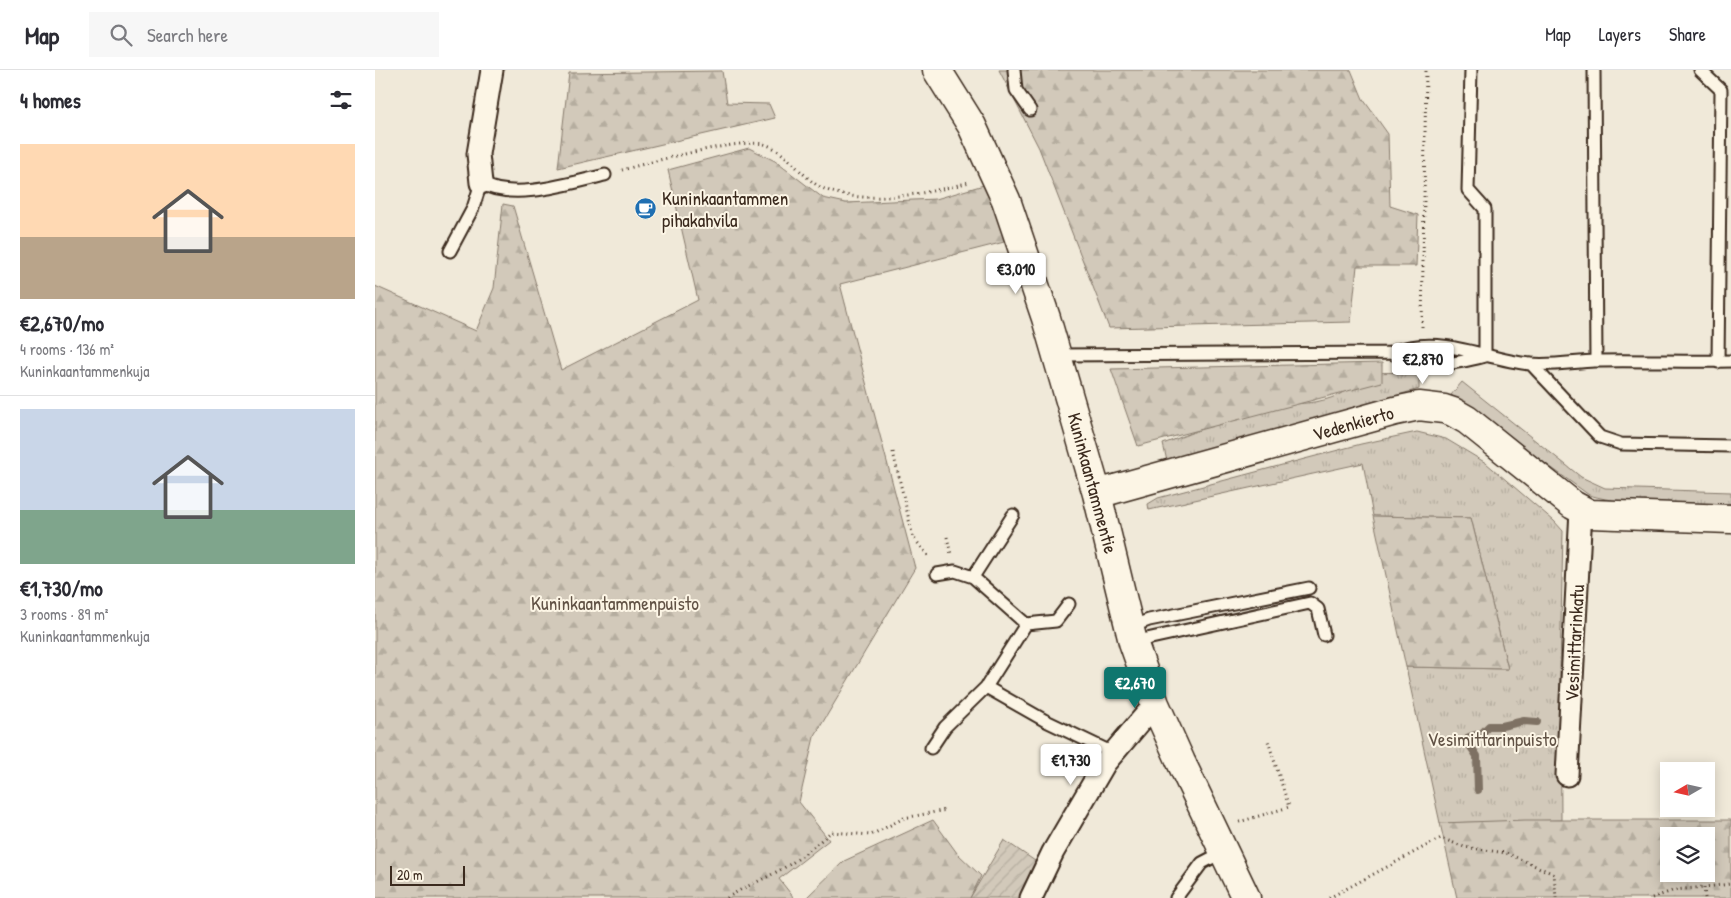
<!DOCTYPE html>
<meta charset="utf-8">
<style>
body{margin:0;font-family:"Patrick Hand",sans-serif;background:#f7f7f7;color:#2b2b33;height:100vh;display:flex;flex-direction:column;font-size:19px;white-space:nowrap}
*{box-sizing:border-box;margin:0}
p{font-size:16px;color:#7c7c81}
.icon{flex:none;width:28px;height:28px;fill:none;stroke:currentColor;stroke-width:2;stroke-linecap:round;stroke-linejoin:round}
.map{position:relative;flex:1;overflow:hidden}
.drawer{display:flex;flex-direction:column;background:#fff;width:375px}
.drawer>*{flex:none}
.needle{width:32px;rotate:261deg}
.tools{position:absolute;left:1285px;top:692px;display:grid;gap:10px}
.tools a{display:grid;place-items:center;width:55px;height:55px;border-radius:0px;background:#fff;box-shadow:0 2px 12px #0003;font-size:25px}
.scale{position:absolute;left:15px;bottom:12px;width:75px;box-sizing:border-box;padding-left:5px;border:2px solid #3b2a1e;border-top:0;font-size:14px;line-height:18px;white-space:nowrap;color:#3b2a1e;-webkit-text-stroke:4px #fcf5e5;paint-order:stroke}
.price{position:absolute;translate:-50% -42px;padding:0 11px;border-radius:5px;background:#fff;color:#222;font-size:16px;line-height:32px;filter:drop-shadow(0 1px 2px #0008)}
.price::after{content:'';position:absolute;left:50%;top:30px;width:15px;height:11px;margin-left:-8px;background:inherit;clip-path:polygon(0 0,100% 0,50% 100%)}
.price.on{background:#0f766e;color:#fff}
ul{padding:0;list-style:none}
li{display:grid;align-content:center;gap:10px;height:265px;padding:0 20px}
li+li{border-top:1px solid #e1e1e2}
li span{display:grid;place-items:center;height:155px;border-radius:0px;color:#555}
li>.icon{margin-inline-start:auto}
span .icon{width:90px;height:90px;fill:#fffc;stroke-width:1}
li b{font-size:21px}
h2{display:flex;justify-content:space-between;align-items:center;height:60px;padding:0 20px;font-size:21px}
header{display:flex;align-items:center;gap:30px;box-sizing:border-box;height:70px;padding:0 25px;background:#fff;border-bottom:1px solid #e1e1e2}
header strong{font-size:24px}
nav{display:flex;gap:28px;margin-inline-start:auto;font-size:18px}
.search{width:350px;height:45px;background:#f7f7f7;display:flex;align-items:center;gap:12px;box-sizing:border-box;padding:0 18px;border-radius:0px;color:#7c7c81;font-size:19px}
main{display:flex;flex:1;min-height:0}
.map>svg:first-child{display:block}
</style>
<header>
<strong>Map</strong>
<div class="search"><svg class="icon" aria-label="search" viewBox="0 0 24 24"><circle cx="10" cy="10" r="6"/><path d="M15 15l6 6"/></svg>Search here</div>
<nav><a>Map</a><a>Layers</a><a>Share</a></nav>
</header>
<main>
<section class="drawer">
<h2>4 homes<svg class="icon" aria-label="filters" viewBox="0 0 24 24"><path d="M4 7h16M4 17h16"/><circle cx="9" cy="7" r="2"/><circle cx="15" cy="17" r="2"/></svg></h2>
<ul>
<li><span style="background:linear-gradient(#ffd9b3 60%,#b9a48a 0)"><svg class="icon" aria-label="home" viewBox="0 0 24 24"><path d="M3 11l9-7 9 7M6 9v11h12V9"/></svg></span><div><b>€2,670/mo</b><p>4 rooms · 136 m²</p><p>Kuninkaantammenkuja</p></div></li>
<li><span style="background:linear-gradient(#c9d6e8 65%,#7fa58c 0)"><svg class="icon" aria-label="home" viewBox="0 0 24 24"><path d="M3 11l9-7 9 7M6 9v11h12V9"/></svg></span><div><b>€1,730/mo</b><p>3 rooms · 89 m²</p><p>Kuninkaantammenkuja</p></div></li>
</ul>
</section>
<div class="map">
<svg width="1356" height="828" viewBox="0 0 1356 828">
<defs>
<pattern id="grass-tufts" width="24" height="20" patternUnits="userSpaceOnUse" patternTransform="scale(1.25)"><rect width="24" height="20" fill="#d2c9ba"/><path d="M3 7l-1-3M5 7V3M7 7l1-3M15 17l-1-3M17 17v-4M19 17l1-3" fill="none" stroke="#b5ad9f"/></pattern>
<pattern id="forest-firs" width="22" height="20" patternUnits="userSpaceOnUse" patternTransform="scale(1.25)"><rect width="22" height="20" fill="#d2c9ba"/><path d="M5 1l3.5 6h-7zM16 11l3.5 6h-7z" fill="#b5ad9f"/></pattern>
<pattern id="garden-furrows" width="10" height="10" patternUnits="userSpaceOnUse" patternTransform="scale(1.25)"><rect width="10" height="10" fill="#d2c9ba"/><path d="M-1 1l2-2M0 10L10 0M9 11l2-2" fill="none" stroke="#b5ad9f"/></pattern>
</defs>
<rect width="100%" height="100%" fill="#f0e9d9"/>
<filter id="ink" filterUnits="userSpaceOnUse"><feTurbulence type="fractalNoise" baseFrequency=".02" numOctaves="2"/><feDisplacementMap in="SourceGraphic" scale="10" xChannelSelector="R" yChannelSelector="G"/><feConvolveMatrix kernelMatrix="1 2 1 2 8 2 1 2 1" color-interpolation-filters="sRGB"/></filter>
<g filter="url(#ink)">
<path fill="url(#grass-tufts)" stroke="#867a6c" d="M1044 302V319L792 391 788 374C817 363 845 351 874 341 918 327 956 345 990 303Z
M1087 312 1206 407 1230 418 1356 422V434C1310 433 1258 438 1214 425L1076 325Z
M1042 362 1071 369 1111 393 1179 451 1188 461 1185 601 1186 750 1065 753 1031 597 1133 599 1096 448 998 446 988 393 774 440 773 434 783 428 986 374Z"/>
<path fill="url(#forest-firs)" stroke="#867a6c" fill-rule="evenodd" d="M624 0H976L988 29 1013 64 1015 136 1043 145 1041 196H982L976 252 734 258 664 78Z
M347 1 352 33 394 34 400 48 183 98 194 3Z
M374 78 400 91 448 128 471 133 561 129 612 114 637 170 465 214 540 498 439 667 424 732 454 770 404 809 419 828H0V216L101 261 119 218 128 134 138 136 186 300 323 230 293 100Z
M1007 293V312L763 376 736 299Z
M998 446 1096 448 1133 599 1031 597Z
M558 750 582 783 606 806 595 828H431L469 791Z
M1150 750H1356V828H1082L1065 753ZM1294 766H1331V804H1294Z"/>
<path fill="url(#garden-furrows)" stroke="#867a6c" d="M629 770 663 793 646 828H595Z"/>
<g fill="none" stroke-linecap="round" stroke-linejoin="round">
<path stroke="#7e7163" stroke-width="8" d="M1103 720 1102 686 1092 671 1094 667 1107 663 1114 656H1127L1149 651 1162 652"/>
<defs>
<path id="lane" d="M639 0 641 20 655 40
M1096 0 1093 120 1110 139V286
M1219 0 1221 291
M1325 0 1346 20 1343 292
M75 181 98 138 106 113C137 132 196 113 230 105
M1015 283C1065 262 1105 289 1155 294 1176 296 1199 292 1219 291 1265 290 1311 292 1356 291
M683 285 1015 283C1055 297 1069 297 1110 286
M1156 294 1225 367 1246 374 1356 376
M562 504 580 501 598 507 651 554 611 617 669 650 738 683
M598 507 638 445
M651 554 681 551 694 534
M755 557 774 550 934 518
M758 572 935 533 943 539 949 565
M556 678 570 657 611 617
M801 828 827 793 848 782"/>
<path id="street" d="M106 113 103 84 117 0
M1192 705 1206 440
M656 828 678 782 730 693 780 634"/>
<path id="secondary" d="M562 0 597 56 631 130 671 248 722 424 758 572 780 634 806 692 871 828
M722 424 1020 341 1044 336 1069 339 1078 342 1092 350 1198 435 1215 444 1356 449"/>
</defs>
<use href="#lane" stroke="#3b2a1e" stroke-width="15"/>
<use href="#street" stroke="#3b2a1e" stroke-width="25"/>
<use href="#secondary" stroke="#3b2a1e" stroke-width="31"/>
<path stroke="#3b2a1e" stroke-width="3" stroke-dasharray="1 4" stroke-linecap="butt" d="M247 100C272 93 371 66 392 75 411 82 425 104 442 115 479 138 554 124 594 112
M1047 257 1051 0
M518 382 538 467 555 488
M572 467 576 484
M864 752 914 737 893 671
M352 828C368 817 386 811 403 801 423 791 439 776 456 762L496 765 529 748 571 740
M954 828 1066 768 1089 777 1131 783 1179 804 1181 828
M1277 828 1300 820 1329 817
M1330 828 1329 817 1356 814"/>
<use href="#lane" stroke="#fcf5e5" stroke-width="11"/>
<use href="#street" stroke="#fcf5e5" stroke-width="21"/>
<use href="#secondary" stroke="#fcf5e5" stroke-width="28"/>
</g>
</g>
<defs>
<symbol id="cafe-disc" viewBox="-11 -11 22 22"><circle r="9.5" fill="#1f6fb2" stroke="#fcf5e5"/><path d="M-5.5-4.5H6V0H3Q3 3.5 0 3.5H-2.5Q-5.5 3.5-5.5 0ZM3-3.2v2h1.7v-2ZM-6 4.5H4V6H-6Z" fill="#fff"/></symbol>
</defs>
<g fill-rule="evenodd">
<use href="#cafe-disc" x="258" y="126" width="25" height="25"/>
</g>
<g text-anchor="middle" dominant-baseline="central" stroke-width="4" stroke-linejoin="round" paint-order="stroke">
<g font-size="19" fill="#3b2a1e" stroke="#fcf5e5" text-anchor="start">
<text x="287" y="128">Kuninkaantammen<tspan x="287" dy="22">pihakahvila</tspan></text>
</g>
<g font-size="19" fill="#3b2a1e" stroke="#fcf5e5">
<text transform="translate(978 353) rotate(-16)">Vedenkierto</text>
<text transform="translate(718 413) rotate(75)">Kuninkaantammentie</text>
<text transform="translate(1199 573) rotate(-87)">Vesimittarinkatu</text>
</g>
<g font-size="19" fill="#615245" stroke="#fcf5e5">
<text x="240" y="533">Kuninkaantammenpuisto</text>
<text x="1117" y="669">Vesimittarinpuisto</text>
</g>
</g>
</svg>
<div class="tools">
<a><svg class="needle" viewBox="-14 -14 28 28"><path d="M0-13l5 13h-10z" fill="#e53935"/><path d="M0 13l5-13h-10z" fill="#7c7c81"/></svg></a>
<a><svg class="icon" aria-label="layers" viewBox="0 0 24 24"><path d="M12 4l9 5-9 5-9-5zM3 14l9 5 9-5"/></svg></a>
</div>
<div class="scale">20 m</div>
<b class="price" style="left:641px;top:225px">€3,010</b>
<b class="price" style="left:1048px;top:315px">€2,870</b>
<b class="price on" style="left:760px;top:639px">€2,670</b>
<b class="price" style="left:696px;top:716px">€1,730</b>
</div>
</main>
